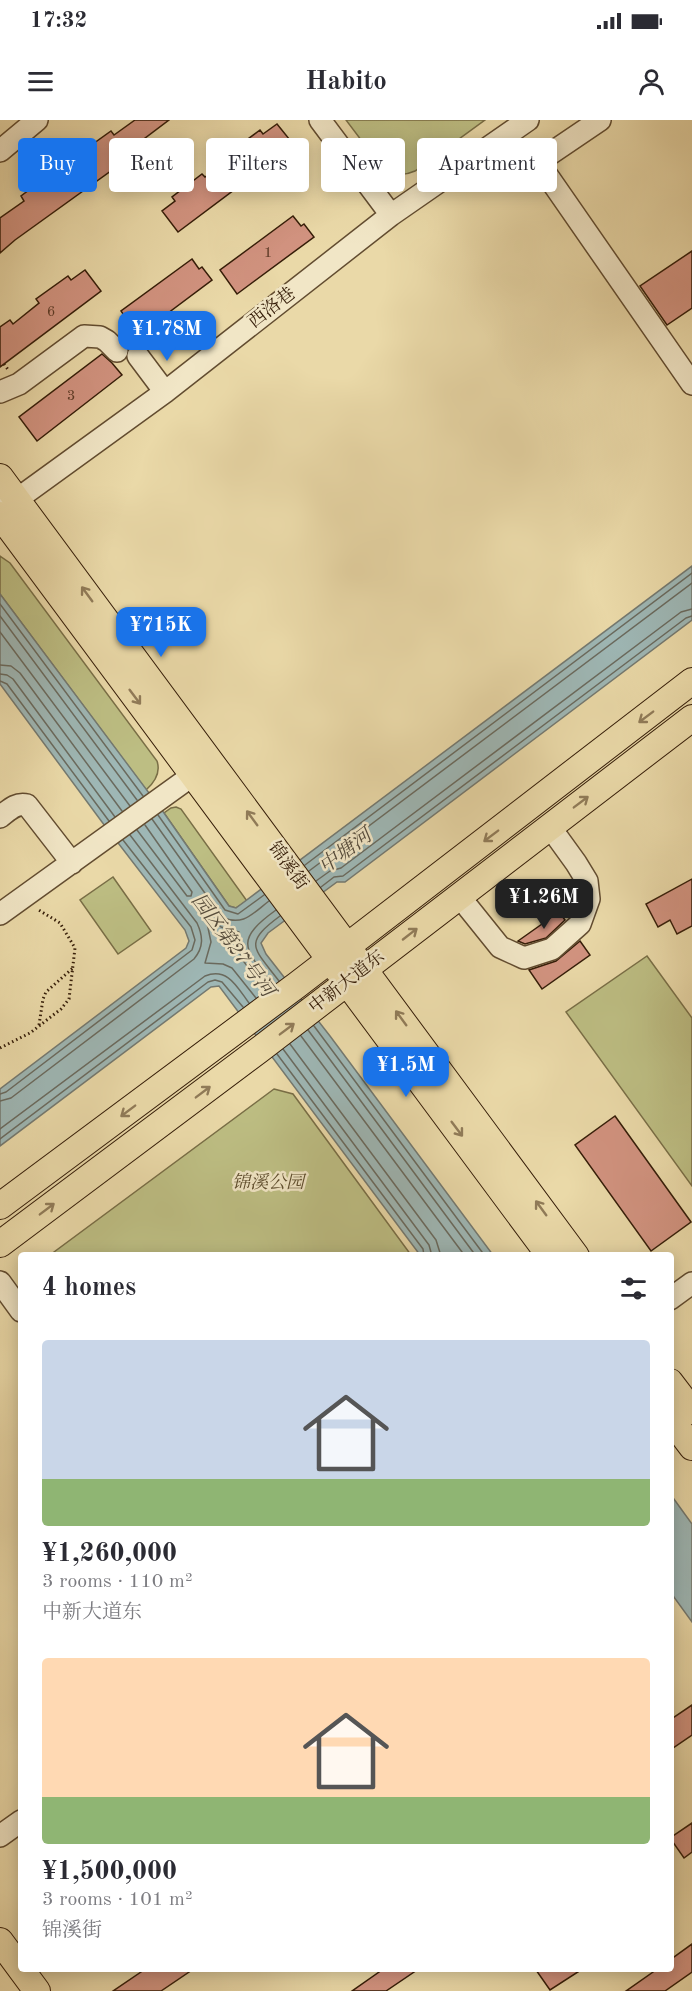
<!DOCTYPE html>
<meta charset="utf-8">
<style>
body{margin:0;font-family:"Old Standard TT","Noto Serif SC",serif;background:#f2f2f3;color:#2b2b33;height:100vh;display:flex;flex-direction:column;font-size:22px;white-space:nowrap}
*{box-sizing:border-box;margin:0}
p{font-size:20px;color:#7c7c81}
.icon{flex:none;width:33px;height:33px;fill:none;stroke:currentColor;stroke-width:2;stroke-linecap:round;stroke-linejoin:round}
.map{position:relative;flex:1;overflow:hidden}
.sheet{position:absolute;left:18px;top:1132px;width:656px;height:720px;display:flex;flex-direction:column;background:#fff;border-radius:6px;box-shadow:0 3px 15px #0003}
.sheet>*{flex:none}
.banner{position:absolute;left:18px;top:18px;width:657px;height:54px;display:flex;gap:12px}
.price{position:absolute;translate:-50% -51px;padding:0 14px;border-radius:12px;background:#1a73e8;color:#fff;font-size:20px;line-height:39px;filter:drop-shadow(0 2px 3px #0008)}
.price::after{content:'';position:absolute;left:50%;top:36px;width:18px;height:14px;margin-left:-9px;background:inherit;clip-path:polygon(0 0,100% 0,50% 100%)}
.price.selected{background:#222;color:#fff}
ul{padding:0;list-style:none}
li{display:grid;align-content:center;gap:12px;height:318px;padding:0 24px}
li span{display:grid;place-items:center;height:186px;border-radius:6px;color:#555}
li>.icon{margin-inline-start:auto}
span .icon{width:108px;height:108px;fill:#fffc;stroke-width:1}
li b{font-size:26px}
h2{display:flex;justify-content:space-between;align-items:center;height:72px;padding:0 24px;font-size:26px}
.tag{padding:0 21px;border-radius:6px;background:#fff;box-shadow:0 3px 15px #0003;font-size:21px;line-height:54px}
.tag.selected{background:#1a73e8;color:#fff}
.status{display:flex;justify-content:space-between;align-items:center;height:42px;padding:0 30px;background:#fff;direction:ltr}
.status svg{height:16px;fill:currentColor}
header{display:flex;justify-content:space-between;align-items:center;height:78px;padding:0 24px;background:#fff;font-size:27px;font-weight:700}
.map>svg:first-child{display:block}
</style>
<div class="status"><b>17:32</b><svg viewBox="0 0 49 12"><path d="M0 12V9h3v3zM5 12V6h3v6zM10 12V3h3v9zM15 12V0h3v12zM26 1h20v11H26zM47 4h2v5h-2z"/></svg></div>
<header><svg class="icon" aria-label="menu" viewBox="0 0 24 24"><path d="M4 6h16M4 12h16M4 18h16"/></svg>Habito<svg class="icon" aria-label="person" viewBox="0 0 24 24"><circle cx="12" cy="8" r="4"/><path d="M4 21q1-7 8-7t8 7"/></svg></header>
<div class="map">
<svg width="692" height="1871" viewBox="0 0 692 1871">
<rect width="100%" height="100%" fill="#ead9a8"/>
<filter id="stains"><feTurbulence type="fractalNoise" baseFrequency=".00333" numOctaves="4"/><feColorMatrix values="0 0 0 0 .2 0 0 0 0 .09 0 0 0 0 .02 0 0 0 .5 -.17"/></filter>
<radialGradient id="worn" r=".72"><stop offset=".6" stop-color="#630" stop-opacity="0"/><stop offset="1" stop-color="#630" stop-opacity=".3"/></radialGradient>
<path fill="#bdbe83" stroke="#796e46" stroke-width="1.5" d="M346 0H485L415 51C404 56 394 56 383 49Z
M0 436 10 443 157 641C161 653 155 662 146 670L0 474Z
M176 687 181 689 247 781 236 788 229 786 164 693 171 688Z
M113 757 151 811 118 834 80 780Z
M647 836 692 898V1066L566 892Z
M274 969 293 974 411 1135H50Z"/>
<path fill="#9eb7b5" stroke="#747970" stroke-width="1.5" d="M692 446V500L345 762H337L268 813 261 823 266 834 330 916 493 1135H420L219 866 211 867 0 1026V969L186 828 189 821 185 810 102 702 0 564V474L164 693 229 786 236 788Z
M671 1375 692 1404V1502L671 1473Z"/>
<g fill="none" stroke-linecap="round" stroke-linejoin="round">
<path stroke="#6a6a5e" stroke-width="1.5" d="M0 484 143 676
M0 496 137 680
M0 512 130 686
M0 545 11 546 20 553 122 691
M0 554 7 555 13 559 115 697
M0 561 7 564 109 701
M158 695 225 790 238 794 264 775
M152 699 222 797C243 807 253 793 269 781
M137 710 187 776H191L192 772 145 705
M305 745 692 453
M309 751 692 463
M316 761 330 751 341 748 681 492 692 489
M321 767 334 757 343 756 686 498 692 496
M279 861C254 828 242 824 280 796
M273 865C245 829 233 821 276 790
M256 878 232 848 223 844 205 843 211 822 207 803 208 800 211 799 221 807 239 812 238 825 241 838 266 870
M314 906 485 1136
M308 910 476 1136
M301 916 465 1136
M290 924 436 1120 441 1136
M283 929 429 1125 432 1136
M277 934 423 1129 424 1136
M0 974 6 972 192 830 195 820 191 807 123 720
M0 981 11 978 194 839C204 827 203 816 197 803L130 715
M0 1009 205 856C228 847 237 867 249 883
M0 1019 208 862 215 860 222 862 243 887"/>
</g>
<path fill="#d29380" stroke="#351d08" stroke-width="1.5" d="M135 0H169L140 22 144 27 15 120 0 133V98L24 81 21 76 52 53 55 57 82 38 79 34 111 11 114 15Z
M277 4 294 25 178 112 162 91 175 81 172 77 202 54 205 57 232 37 229 33 260 10 263 14Z
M293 96 301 106 304 104 314 117 237 174 220 150Z
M692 131V188L667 205 640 166Z
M192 139 199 149 202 147 212 160 136 217 125 203 128 201 121 191Z
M85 150 101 171 0 247V207L10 200 13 204 39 183 36 179 68 156 71 160Z
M102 234 112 243 122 255 37 321 19 297Z
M692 759V806L677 814 670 800 658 807 646 784Z
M559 792 565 800 546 818 525 824 518 821Z
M580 821 590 835 542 869 529 850 556 841Z
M615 996 691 1102 651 1131 575 1025Z
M692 1585V1615L670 1630V1600Z
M692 1703V1732L684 1738 670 1718Z
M692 1824V1852L665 1871H626L656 1850H670V1840Z
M144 1850H192L161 1871H113Z
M382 1850H417L386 1871H352Z
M536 1850H581L550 1870Z"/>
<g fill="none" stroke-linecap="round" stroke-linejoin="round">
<defs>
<path id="minor" d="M320 0 391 95
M600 0 538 42 692 264
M0 31 37 0
M138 236 165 272
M0 272 19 264 84 216 100 217 107 221 117 231
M5 388 165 272 391 95 528 0
M0 697C8 691 16 682 27 685L72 743
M459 776 500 827 524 838 552 829 580 804 589 779 587 761 576 743 550 707
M0 794 193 655
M0 1162 21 1191
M670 1179 692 1163
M0 1716 21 1701"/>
<path id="major" d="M0 357 576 1136
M0 395 550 1136
M0 1086 297 865 692 561
M0 1124 259 930 692 598
M670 1262 692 1291
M670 1298 692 1327
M0 1821 37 1871"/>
</defs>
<use href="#minor" stroke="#624c30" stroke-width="24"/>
<use href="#major" stroke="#351d08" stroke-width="28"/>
<path stroke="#351d08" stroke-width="3" stroke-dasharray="1.5 3" stroke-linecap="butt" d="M4 244 9 251
M39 905 43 879 46 872 73 848
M0 928 30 913 61 889 69 879 75 828 60 803 37 789"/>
<use href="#minor" stroke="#f1e6c6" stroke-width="21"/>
<use href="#major" stroke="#ead9a8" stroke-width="26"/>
</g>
<defs><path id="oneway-shaft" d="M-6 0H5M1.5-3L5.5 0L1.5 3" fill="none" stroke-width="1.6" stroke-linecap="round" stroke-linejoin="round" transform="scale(1.5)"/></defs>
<g stroke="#907b58">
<use href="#oneway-shaft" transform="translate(87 474) rotate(-126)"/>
<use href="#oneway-shaft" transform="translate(135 577) rotate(53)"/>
<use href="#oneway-shaft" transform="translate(646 597) rotate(143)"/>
<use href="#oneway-shaft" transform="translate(581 682) rotate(-37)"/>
<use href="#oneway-shaft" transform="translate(252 698) rotate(-126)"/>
<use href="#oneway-shaft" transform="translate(491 716) rotate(143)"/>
<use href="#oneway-shaft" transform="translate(410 814) rotate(-38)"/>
<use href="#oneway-shaft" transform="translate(401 898) rotate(-126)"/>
<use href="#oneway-shaft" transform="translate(287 909) rotate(-37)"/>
<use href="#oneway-shaft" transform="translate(203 972) rotate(-37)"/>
<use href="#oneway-shaft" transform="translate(128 991) rotate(143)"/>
<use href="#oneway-shaft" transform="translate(457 1009) rotate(53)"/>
<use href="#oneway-shaft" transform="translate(541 1088) rotate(-126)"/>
<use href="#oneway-shaft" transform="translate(47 1089) rotate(-37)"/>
</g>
<g text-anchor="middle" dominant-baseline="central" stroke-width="5" stroke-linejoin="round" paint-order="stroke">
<g font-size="15" fill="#5c3a26">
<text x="268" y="133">1</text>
<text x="51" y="192">6</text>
<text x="71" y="276">3</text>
</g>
<g font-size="18" fill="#351d08" stroke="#f1e6c6">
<text transform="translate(272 188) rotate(-38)">西洛巷</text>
<text transform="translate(288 746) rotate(54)">锦溪街</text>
<text transform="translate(347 862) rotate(-38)">中新大道东</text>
</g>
<g font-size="18" font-style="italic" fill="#5e4d2d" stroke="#f1e6c6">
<text x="268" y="1063">锦溪公园</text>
</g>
<g font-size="20" font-style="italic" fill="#544b3c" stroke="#f1e6c6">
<text transform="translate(346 732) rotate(-37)">中塘河</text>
<text transform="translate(232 826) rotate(53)">园区第27号河</text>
</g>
</g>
<rect width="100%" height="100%" filter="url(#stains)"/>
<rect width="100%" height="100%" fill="url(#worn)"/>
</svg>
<b class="price" style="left:167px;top:242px">¥1.78M</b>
<b class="price" style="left:161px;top:538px">¥715K</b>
<b class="price selected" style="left:544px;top:810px">¥1.26M</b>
<b class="price" style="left:406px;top:978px">¥1.5M</b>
<div class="banner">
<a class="tag selected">Buy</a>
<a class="tag">Rent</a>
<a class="tag">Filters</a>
<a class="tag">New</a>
<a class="tag">Apartment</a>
</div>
<section class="sheet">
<h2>4 homes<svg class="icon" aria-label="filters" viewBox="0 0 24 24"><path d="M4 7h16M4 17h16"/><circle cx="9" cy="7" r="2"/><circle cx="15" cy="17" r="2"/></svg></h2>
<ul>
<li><span style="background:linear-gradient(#c9d6e8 75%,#8fb573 0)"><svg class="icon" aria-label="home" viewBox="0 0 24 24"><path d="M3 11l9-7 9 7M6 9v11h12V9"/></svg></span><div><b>¥1,260,000</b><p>3 rooms · 110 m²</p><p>中新大道东</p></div></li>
<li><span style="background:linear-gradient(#ffd9b3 75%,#8fb573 0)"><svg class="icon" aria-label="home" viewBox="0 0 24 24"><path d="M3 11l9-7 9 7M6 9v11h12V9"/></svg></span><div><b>¥1,500,000</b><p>3 rooms · 101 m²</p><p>锦溪街</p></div></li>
</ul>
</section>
</div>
